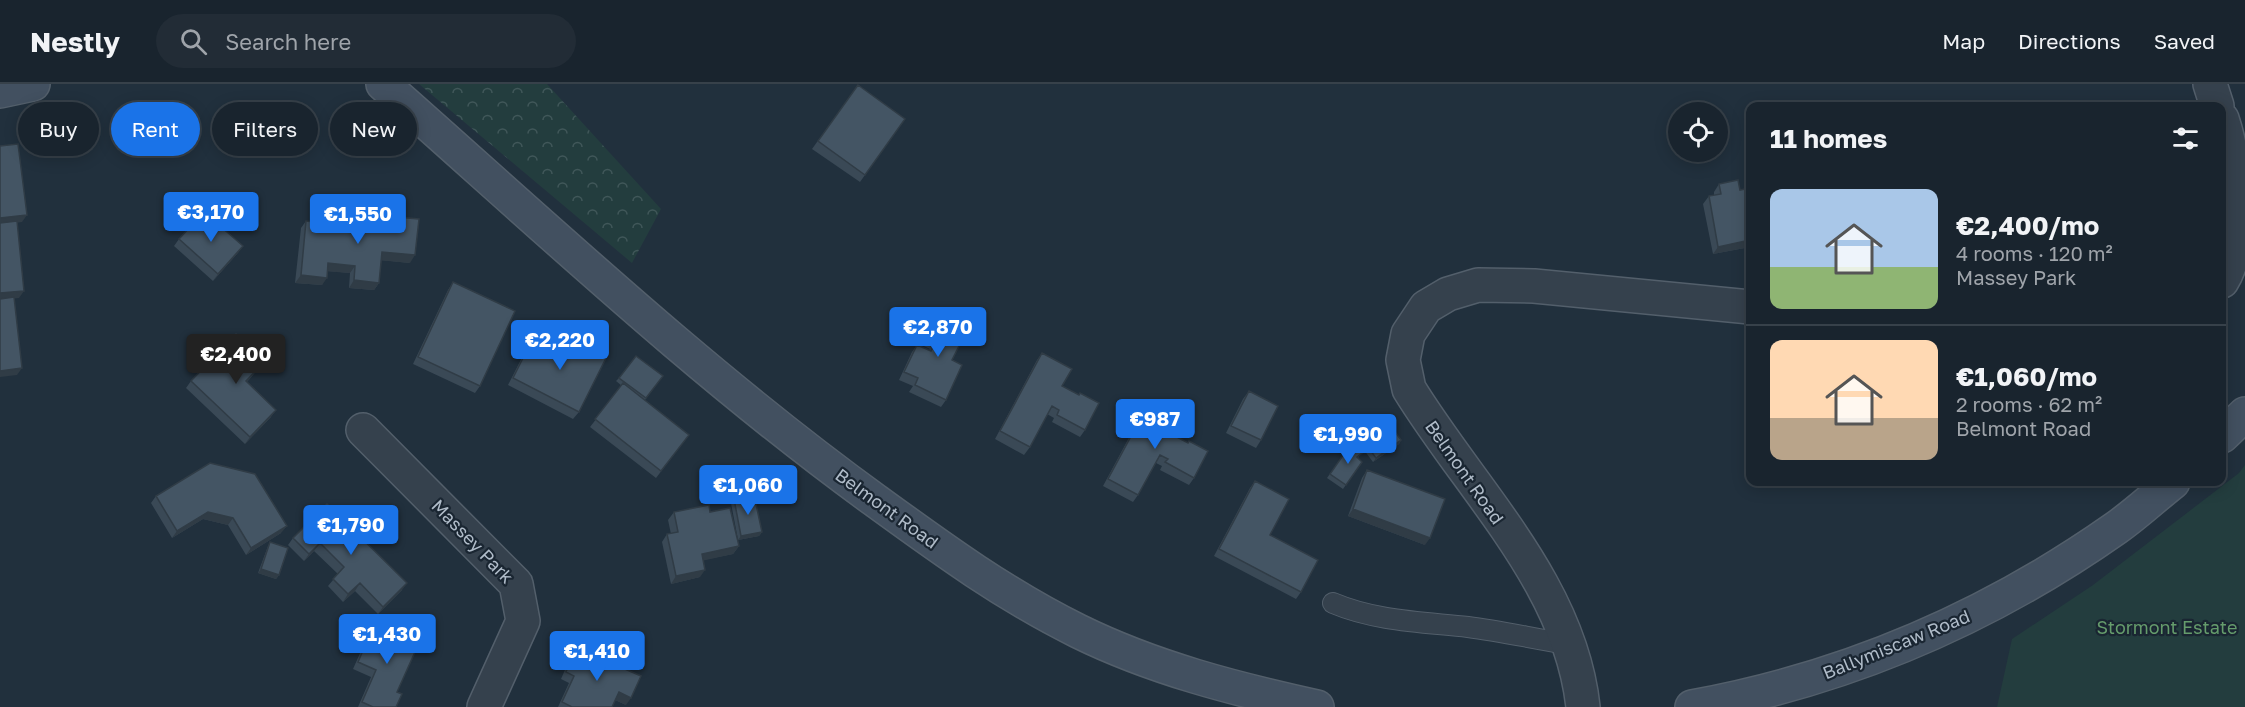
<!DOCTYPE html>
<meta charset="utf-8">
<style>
body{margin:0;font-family:"Golos Text",sans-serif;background:#222c36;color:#f1f3f6;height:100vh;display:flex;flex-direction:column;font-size:22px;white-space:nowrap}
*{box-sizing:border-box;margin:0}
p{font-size:20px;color:#9fa4aa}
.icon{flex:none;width:33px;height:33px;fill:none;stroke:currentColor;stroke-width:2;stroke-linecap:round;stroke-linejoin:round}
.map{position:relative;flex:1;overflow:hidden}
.details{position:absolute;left:1746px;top:18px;width:480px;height:384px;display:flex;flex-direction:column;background:#19242e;border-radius:12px;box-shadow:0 3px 15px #0003,0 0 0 2px #37414a}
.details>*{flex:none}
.top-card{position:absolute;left:18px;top:18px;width:570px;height:54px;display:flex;gap:12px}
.controls{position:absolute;left:1668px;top:18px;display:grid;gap:12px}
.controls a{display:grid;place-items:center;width:60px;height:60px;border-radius:50%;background:#19242e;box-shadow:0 3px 15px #0003,0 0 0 2px #37414a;font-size:30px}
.price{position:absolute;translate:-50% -51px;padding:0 14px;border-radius:6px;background:#1a73e8;color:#fff;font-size:20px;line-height:39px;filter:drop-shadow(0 2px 3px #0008)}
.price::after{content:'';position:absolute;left:50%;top:36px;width:18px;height:14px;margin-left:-9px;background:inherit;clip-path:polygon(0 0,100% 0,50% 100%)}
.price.on{background:#222;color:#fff}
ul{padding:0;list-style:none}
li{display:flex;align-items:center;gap:18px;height:150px;padding:0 24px}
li+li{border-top:2px solid #37414a}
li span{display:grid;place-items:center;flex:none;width:168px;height:120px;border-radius:12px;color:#555}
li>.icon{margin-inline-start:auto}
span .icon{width:72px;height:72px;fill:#fffc;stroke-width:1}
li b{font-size:26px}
h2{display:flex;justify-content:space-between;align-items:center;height:72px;padding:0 24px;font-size:26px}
.pill{padding:0 21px;border-radius:27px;background:#19242e;box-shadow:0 3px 15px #0003,0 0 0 2px #37414a;font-size:21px;line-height:54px}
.pill.on{background:#1a73e8;color:#fff}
header{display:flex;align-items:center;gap:36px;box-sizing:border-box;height:84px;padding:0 30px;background:#19242e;border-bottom:2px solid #37414a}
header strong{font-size:28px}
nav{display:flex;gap:33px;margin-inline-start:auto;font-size:21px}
.search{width:420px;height:54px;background:#222c36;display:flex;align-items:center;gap:15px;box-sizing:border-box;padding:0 21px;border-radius:33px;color:#9fa4aa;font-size:22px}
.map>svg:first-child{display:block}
</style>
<header>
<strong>Nestly</strong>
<div class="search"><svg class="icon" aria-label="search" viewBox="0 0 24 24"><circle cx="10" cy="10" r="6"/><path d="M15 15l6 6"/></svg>Search here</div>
<nav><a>Map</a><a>Directions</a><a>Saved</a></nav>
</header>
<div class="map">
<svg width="2245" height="623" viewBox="0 0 2245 623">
<defs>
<pattern id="forest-crowns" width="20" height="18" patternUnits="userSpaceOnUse" patternTransform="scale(1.5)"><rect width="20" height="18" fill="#233d3e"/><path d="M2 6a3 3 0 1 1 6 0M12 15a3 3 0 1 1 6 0" fill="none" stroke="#405759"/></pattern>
</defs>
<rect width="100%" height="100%" fill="#21303d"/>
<path fill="url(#forest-crowns)" d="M419 0H547L661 125 632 179Z"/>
<path fill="#233d3e" d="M2245 381V623H1997L2012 555 2093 501 2239 389Z"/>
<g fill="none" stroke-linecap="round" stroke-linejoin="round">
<defs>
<path id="lane" d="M1333 519C1375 537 1423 538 1468 543 1501 547 1535 555 1568 560"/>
<path id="street" d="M2210 0 2217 22
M2222 35C2236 77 2245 162 2222 197
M363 346 516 500 523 537 484 623
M1583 623C1570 500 1471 406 1409 305L1403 276 1408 250 1426 223 1448 210 1478 201 1534 202 1750 223"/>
<path id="secondary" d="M383 0C544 142 702 291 876 417 942 465 1005 511 1078 547 1153 584 1235 605 1317 623
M0 7 33 0
M2222 352 2245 330
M1692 623C1846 595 1988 534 2116 444 2136 430 2154 413 2173 398"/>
</defs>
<use href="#lane" stroke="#535f6b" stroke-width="22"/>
<use href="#street" stroke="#535f6b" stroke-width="36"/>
<use href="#secondary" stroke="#535f6b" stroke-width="36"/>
<use href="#lane" stroke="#35414d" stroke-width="20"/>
<use href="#street" stroke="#35414d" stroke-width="33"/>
<use href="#secondary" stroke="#425060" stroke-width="33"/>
</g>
<path fill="#3a4956" d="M858 1 905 35 860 98 812 65Z
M1719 100 1750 163 1713 170 1703 120 1709 112 1714 111V108Z
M361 130 410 179 381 176 379 199 374 206 349 204 350 189 328 187 322 201 295 199 301 144 306 137 334 144 355 146 356 137Z
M179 155 243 162 237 170 213 197 174 162Z
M453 198 480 302 475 309 413 280 448 206Z
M937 230 952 276 946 316 941 323 909 308 913 302 899 296 912 268 917 261 929 266 930 265 920 260 932 237Z
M536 248 571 266 576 259 579 328 573 335 508 301 531 256Z
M1042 269 1062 302 1085 346 1080 353 1052 338 1054 334 1047 330 1030 363 1024 371 995 355 1037 276Z
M259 284 247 298 271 333 245 360 186 304 191 297Z
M663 292 645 316 689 351 656 394 590 343 622 302 616 297 619 294Z
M1249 307 1261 356 1256 364 1226 349 1243 315Z
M1150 317 1171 350 1194 394 1189 401 1160 386 1162 382 1156 379 1138 411 1133 418 1103 402 1145 324Z
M1358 350 1401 356 1399 360 1373 378 1355 354Z
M1353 357 1359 373 1358 374 1362 378 1343 405 1327 394Z
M210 379 281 449 246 471 228 441 203 435 172 454 151 419 156 412Z
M1367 386 1425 461 1348 432 1362 394Z
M1255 397 1270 451 1301 508 1296 515 1214 472 1250 404Z
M734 415 762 448 759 452 738 456 731 419Z
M327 420 402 506 378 530 355 507 343 518 328 502 338 490 314 467 304 477 288 461 293 454Z
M674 428H710L739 462 733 470 703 476 700 493 671 500 662 458 667 450H671L668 436Z
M270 458 279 491 276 495 258 489 268 462Z
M375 539 397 608 396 623H358L371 593 353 585 370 547Z
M576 564 626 621 615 616 612 623H558L569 599 561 595 571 572Z"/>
<path fill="#303c46" d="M27 131 22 138 0 141V134Z
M1750 156V163L1713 170 1718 163Z
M243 162 237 170 213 197 218 190Z
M382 168 415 171 410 179 377 176Z
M328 179 355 182 350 189 323 187Z
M301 191 327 194 322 201 295 199Z
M354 196 379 199 374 206 349 204Z
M24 207 19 214 0 216V209Z
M265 277 259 284 241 304 246 297Z
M22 284 17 291 0 293V287Z
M276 326 271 333 245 360 250 353Z
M1401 356 1399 360 1373 378 1376 374Z
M1353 425 1430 454 1425 461 1348 432Z
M208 428 233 434 228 441 203 435 172 454 177 447Z
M287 442 281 449 246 471 251 464Z
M762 448 759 452 738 456 741 452Z
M320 459 314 467 304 477 309 470Z
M739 462 733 470 697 478 702 470Z
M261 485 279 491 276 495 258 489Z
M705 486 700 493 671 500 676 492Z
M360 499 355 507 343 518 348 510Z
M407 499 402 506 378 530 383 523Z
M619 608 631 614 626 621 613 615Z"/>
<path fill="#445564" stroke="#303c46" stroke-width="1.5" d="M858 1 905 35 865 91 818 57Z
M18 60 27 131 0 134V62Z
M1738 96 1740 106 1750 104V156L1718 163 1709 112 1721 110 1719 100Z
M204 128 243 162 218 190 179 155Z
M361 130 419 135 415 171 382 168 379 199 354 196 355 182 328 179 327 194 301 191 306 137 334 140V144L360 147Z
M17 137 24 207 0 209V139Z
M453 198 515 227 480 302 418 273Z
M14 213 22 284 0 287V215Z
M937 230 968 244 952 276 962 281 946 316 915 301 918 294 904 288 917 261 931 267 936 257 926 253Z
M536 248 572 266 576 259 606 274 579 328 513 294Z
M236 250 265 277 246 297 276 326 250 353 191 297Z
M1042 269 1072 285 1062 302 1079 311 1080 309 1099 319 1085 346 1057 331 1059 326 1052 322 1030 363 1000 347Z
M636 272 663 292 646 314 619 294Z
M623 299 689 351 661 387 595 335Z
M1249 307 1278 322 1261 356 1231 342Z
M1150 317 1180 333 1171 350 1188 359 1189 357 1208 367 1194 394 1165 378 1168 375 1160 371 1138 411 1108 395Z
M1383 331 1401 356 1376 374 1358 350Z
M1353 357 1362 369 1357 373 1362 378 1346 401 1330 390Z
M210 379 255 390 287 442 251 464 233 434 208 428 177 447 156 412Z
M1367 386 1445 415 1430 454 1353 425Z
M1255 397 1289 415 1270 451 1318 476 1301 508 1219 465Z
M754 411 762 448 741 452 734 415Z
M327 420 407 499 383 523 360 499 348 510 333 495 344 483 320 459 309 470 293 454Z
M709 421 710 428 730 424 739 462 702 470 705 486 676 492 667 450 678 448 674 428Z
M270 458 288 464 279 491 261 485Z
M375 539 419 559 397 608 402 610 396 623H373L362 618 376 586 358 578Z
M576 564 641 592 631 614 619 608 612 623H572L562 618 574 592 566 588Z"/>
<g text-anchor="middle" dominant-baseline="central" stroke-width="4.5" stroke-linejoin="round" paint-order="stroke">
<g font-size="18" fill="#b0bcc9" stroke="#1a2632">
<text transform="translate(1465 388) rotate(55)">Belmont Road</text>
<text transform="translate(887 424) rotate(36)">Belmont Road</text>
<text transform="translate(473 457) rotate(46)">Massey Park</text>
<text transform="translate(1896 560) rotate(-22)">Ballymiscaw Road</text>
</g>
<g font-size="18" fill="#659c6c" stroke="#1a2632">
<text x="2167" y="543">Stormont Estate</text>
</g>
</g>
</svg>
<div class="controls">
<a><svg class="icon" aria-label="locate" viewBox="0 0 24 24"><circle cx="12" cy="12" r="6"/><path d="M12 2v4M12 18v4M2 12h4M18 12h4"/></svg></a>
</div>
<b class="price" style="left:211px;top:159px">€3,170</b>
<b class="price" style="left:358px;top:161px">€1,550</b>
<b class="price" style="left:938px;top:274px">€2,870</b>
<b class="price" style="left:560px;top:287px">€2,220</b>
<b class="price on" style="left:236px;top:301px">€2,400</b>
<b class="price" style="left:1155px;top:366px">€987</b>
<b class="price" style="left:1348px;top:381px">€1,990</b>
<b class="price" style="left:748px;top:432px">€1,060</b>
<b class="price" style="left:351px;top:472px">€1,790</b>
<b class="price" style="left:387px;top:581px">€1,430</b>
<b class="price" style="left:597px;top:598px">€1,410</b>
<div class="top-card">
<a class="pill">Buy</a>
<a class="pill on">Rent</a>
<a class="pill">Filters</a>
<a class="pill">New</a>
</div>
<section class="details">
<h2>11 homes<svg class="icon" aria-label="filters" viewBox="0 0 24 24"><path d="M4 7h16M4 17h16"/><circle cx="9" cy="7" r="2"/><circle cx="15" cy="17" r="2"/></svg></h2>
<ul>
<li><span style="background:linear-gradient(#a9c7e8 65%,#8fb573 0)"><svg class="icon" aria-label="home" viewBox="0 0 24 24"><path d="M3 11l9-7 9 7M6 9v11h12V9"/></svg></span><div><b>€2,400/mo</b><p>4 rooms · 120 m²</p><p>Massey Park</p></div></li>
<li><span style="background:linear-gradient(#ffd9b3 65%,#b9a48a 0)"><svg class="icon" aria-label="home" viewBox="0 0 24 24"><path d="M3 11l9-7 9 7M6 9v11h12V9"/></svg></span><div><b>€1,060/mo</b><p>2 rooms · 62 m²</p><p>Belmont Road</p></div></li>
</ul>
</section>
</div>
